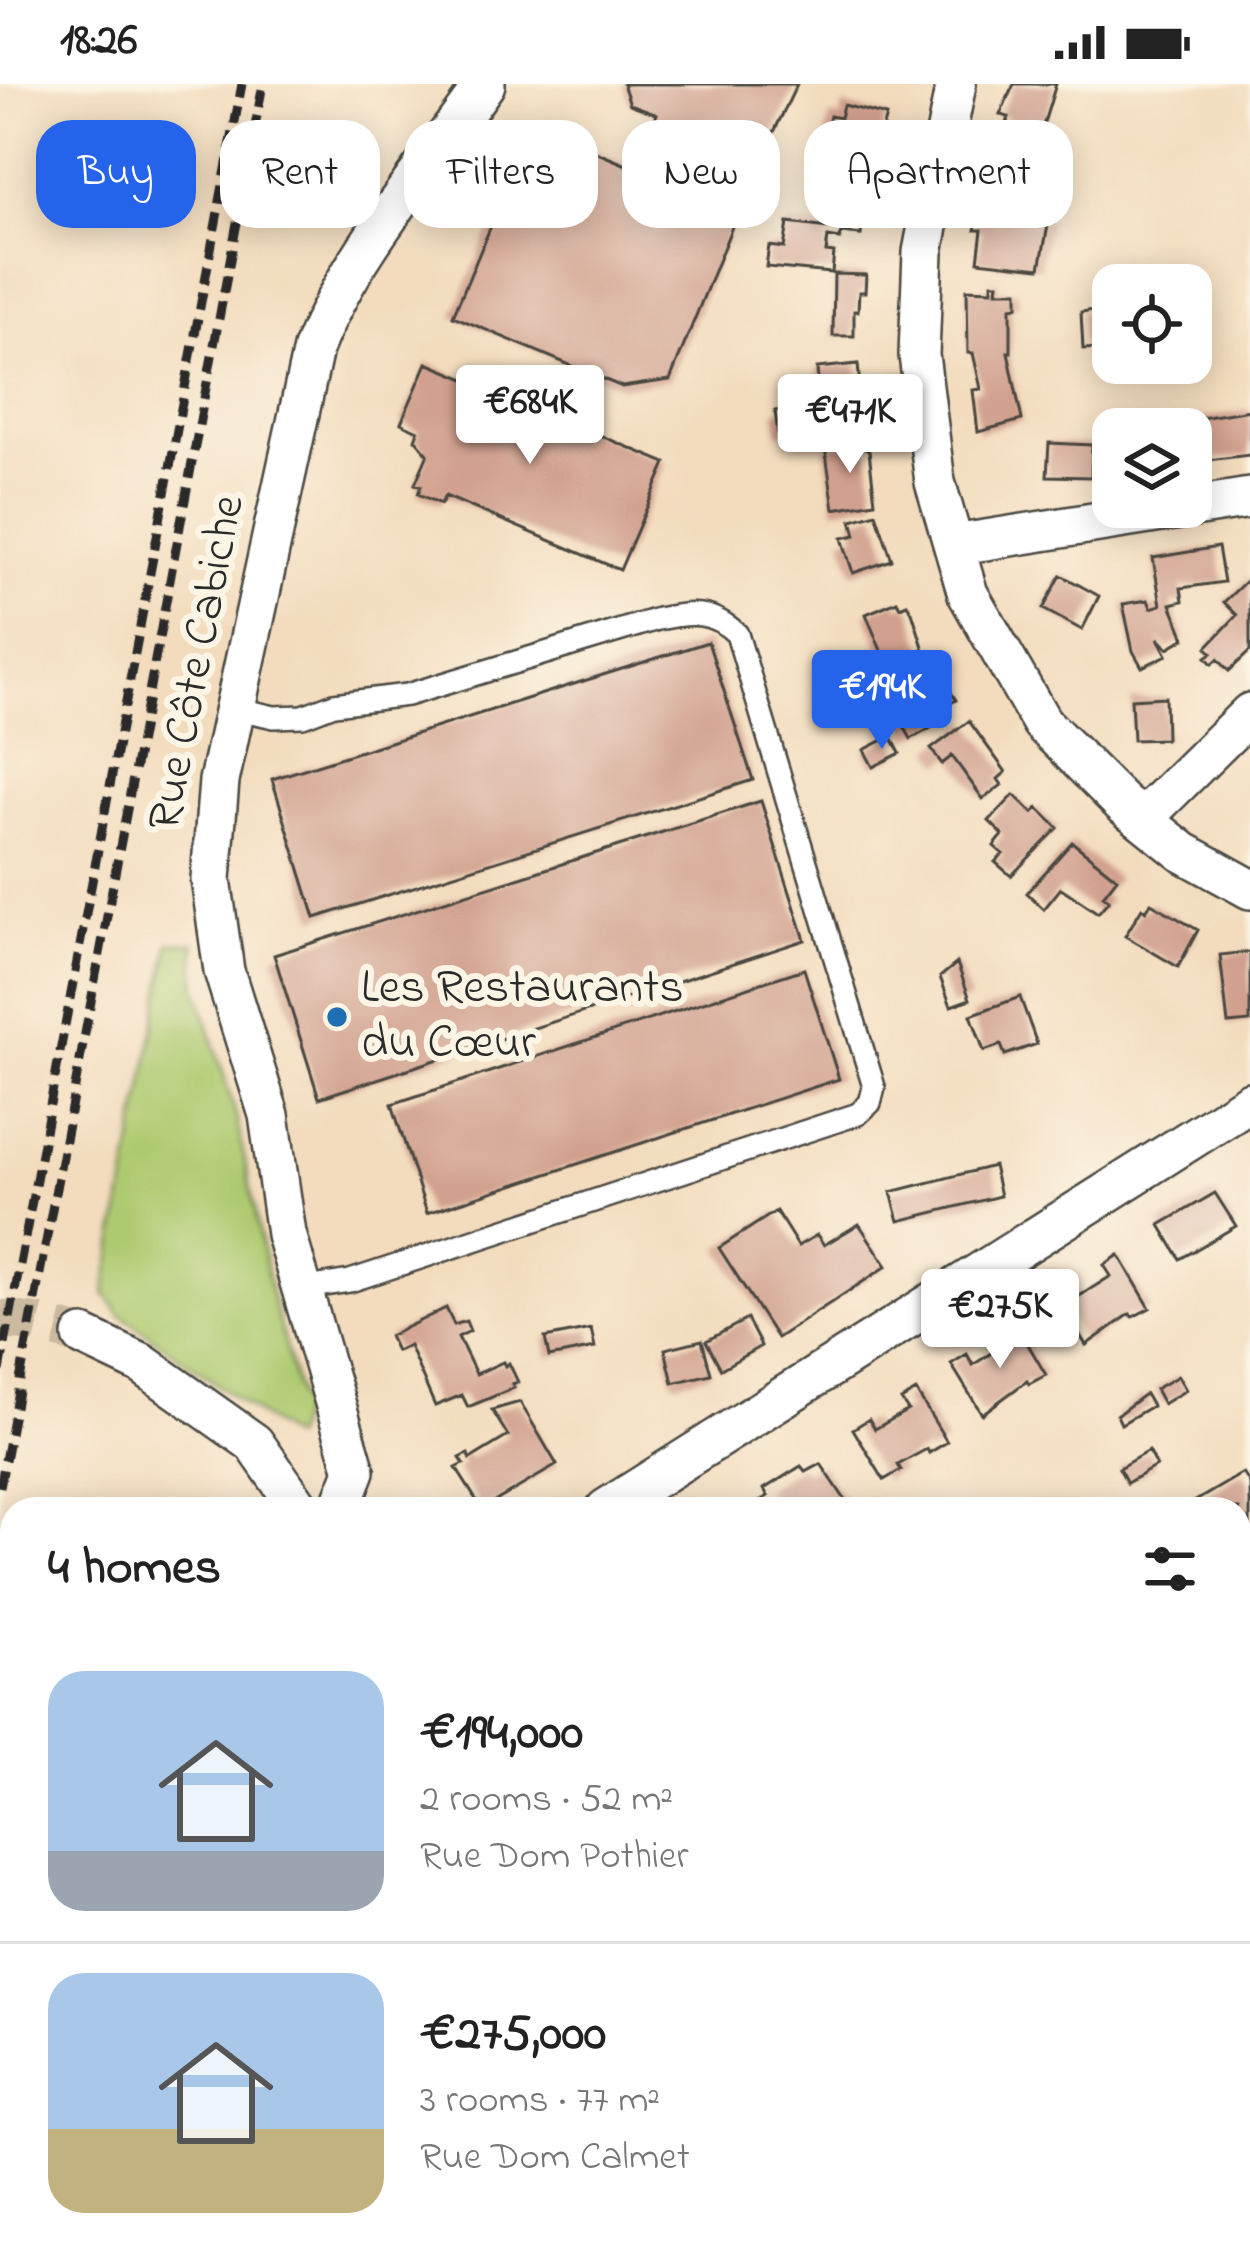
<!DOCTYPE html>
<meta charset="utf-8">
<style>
body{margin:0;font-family:"Indie Flower",sans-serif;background:#f2f2f2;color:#222;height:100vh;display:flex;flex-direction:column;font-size:45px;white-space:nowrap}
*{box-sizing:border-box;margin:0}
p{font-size:39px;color:#767676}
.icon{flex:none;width:66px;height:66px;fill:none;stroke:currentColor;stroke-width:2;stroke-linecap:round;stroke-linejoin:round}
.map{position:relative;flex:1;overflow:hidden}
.drawer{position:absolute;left:0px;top:1413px;width:1251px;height:771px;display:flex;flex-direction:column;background:#fff;border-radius:36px 36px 0 0;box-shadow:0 6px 30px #0003}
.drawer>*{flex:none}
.top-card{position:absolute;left:36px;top:36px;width:1179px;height:108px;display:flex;gap:24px}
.controls{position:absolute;left:1092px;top:180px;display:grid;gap:24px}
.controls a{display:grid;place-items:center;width:120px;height:120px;border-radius:24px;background:#fff;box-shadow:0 6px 30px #0003;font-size:60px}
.price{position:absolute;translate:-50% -102px;padding:0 27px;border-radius:12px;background:#fff;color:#222;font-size:39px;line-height:78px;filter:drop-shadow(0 3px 6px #0008)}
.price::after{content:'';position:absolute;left:50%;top:72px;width:36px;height:27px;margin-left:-18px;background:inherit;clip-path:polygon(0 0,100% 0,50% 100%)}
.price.current{background:#2563eb;color:#fff}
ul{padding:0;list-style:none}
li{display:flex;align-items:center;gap:36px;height:300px;padding:0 48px}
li+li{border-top:3px solid #e0e0e0}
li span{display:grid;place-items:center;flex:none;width:336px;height:240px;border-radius:36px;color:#555}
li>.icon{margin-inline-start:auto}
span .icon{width:144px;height:144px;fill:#fffc;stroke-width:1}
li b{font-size:51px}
h2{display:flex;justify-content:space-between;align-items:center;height:144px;padding:0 48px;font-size:51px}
.pill{padding:0 42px;border-radius:36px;background:#fff;box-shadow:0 6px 30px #0003;font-size:42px;line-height:108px}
.pill.current{background:#2563eb;color:#fff}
.status{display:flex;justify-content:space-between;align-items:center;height:84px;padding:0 60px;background:#fff;direction:ltr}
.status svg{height:33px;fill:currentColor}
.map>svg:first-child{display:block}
</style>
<div class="status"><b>18:26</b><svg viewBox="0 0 49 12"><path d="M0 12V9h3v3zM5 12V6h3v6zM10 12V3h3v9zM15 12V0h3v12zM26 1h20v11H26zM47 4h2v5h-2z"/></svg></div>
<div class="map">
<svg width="1250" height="2182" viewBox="0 0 1250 2182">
<rect width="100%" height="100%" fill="#fcf5e5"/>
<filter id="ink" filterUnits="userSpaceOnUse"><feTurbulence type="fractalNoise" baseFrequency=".00833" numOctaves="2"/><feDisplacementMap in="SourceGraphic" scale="24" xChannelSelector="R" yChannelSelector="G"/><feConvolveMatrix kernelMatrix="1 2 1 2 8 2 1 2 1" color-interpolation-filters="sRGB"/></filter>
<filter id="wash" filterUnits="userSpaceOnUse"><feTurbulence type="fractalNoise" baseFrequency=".004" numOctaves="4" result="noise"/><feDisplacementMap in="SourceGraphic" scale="48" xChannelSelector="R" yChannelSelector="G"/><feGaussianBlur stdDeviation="2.7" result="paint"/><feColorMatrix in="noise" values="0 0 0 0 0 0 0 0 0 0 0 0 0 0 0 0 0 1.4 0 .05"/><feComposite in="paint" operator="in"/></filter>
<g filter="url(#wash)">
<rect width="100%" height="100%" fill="#f3dcbd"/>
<path fill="#aeca70" stroke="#6c7a4e" stroke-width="3" d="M170 859H195L196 900 236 1032 272 1214 302 1324 292 1355 120 1230 105 1209Z"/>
<g id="blocks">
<path fill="#d1a08e" d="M623 0H797L750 98 670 296 622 303 453 232 533 42 636 85 657 30 630 20Z
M1014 0H1056L1038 58 1004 49 1009 33 1000 31Z
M843 21 886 32 876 67 825 52 830 32 840 34Z
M997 54 1021 60 1015 84 991 78Z
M821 99 868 106 861 151 841 149 840 155 828 153 826 168 834 169 832 189 766 183 769 162 784 164 788 139 829 144 830 136 823 135 826 121 818 120Z
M1004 108 1012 109 1011 116 1024 117 1022 132 1049 136 1040 184 978 177 982 146H975L981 110 1003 114Z
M834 190 866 191 865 208H859L858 227H854V252H833Z
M992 199H998L997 207H1018V222L1011 223V268H1008L1022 336 978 348 973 306 981 305 973 269H968L967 205 992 206Z
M1095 211H1101L1103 264 1083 265 1081 228 1095 226Z
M427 279 666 379 620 486 445 412 441 420 418 410 421 402 415 400 428 370 415 355 418 347 401 339Z
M858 280 861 315 840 317 841 325 820 328 817 284Z
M809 321 812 344 778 350 775 327Z
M1250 326V371L1191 378V345H1133Z
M1049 359 1092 361 1091 393 1047 392Z
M857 360 869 367 875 418 834 425 825 363Z
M876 429 892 476 853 489 842 454 856 451 852 436Z
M1218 463 1224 498 1181 504 1183 517 1171 520 1185 554 1168 564 1158 554 1167 571 1142 583 1133 567 1123 520 1148 516 1151 524 1161 521 1153 474Z
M1061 491 1099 512 1082 546 1043 525Z
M1250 493V567L1229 587 1218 575 1212 580 1206 573 1212 569 1207 563 1237 531 1224 518Z
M897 517 900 523 907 520 912 528 924 566 887 581 866 530Z
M708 558 753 696 315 834 272 695Z
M927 571 956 616 936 628 942 638 911 655 897 629 909 622 892 591Z
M1165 613 1166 655 1133 656 1131 615Z
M969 637 1006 688 998 695 1002 701 983 715 952 672 942 680 931 665Z
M891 652 900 669 873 683 864 666Z
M1014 711 1033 729 1038 724 1058 744 1011 792 995 778 1003 770 994 762 1003 751 989 737Z
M761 717 805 856 319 1014 274 871Z
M1072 758 1117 794 1103 812 1109 816 1098 829 1061 804 1044 825 1027 809Z
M1151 819 1198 846 1178 883 1125 852 1142 824 1146 827Z
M1250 868V938L1228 940 1220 871Z
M957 879 970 915 951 922 940 893Z
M804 885 839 995 427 1129 392 1020Z
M1020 913 1037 960 1005 971 1001 961 984 967 971 931Z
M993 1082 1000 1112 899 1137 891 1108Z
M1215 1109 1236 1142 1180 1175 1160 1141Z
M776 1127 798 1162 817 1151 824 1161 859 1140 887 1182 777 1254 719 1164Z
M1119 1171 1150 1224 1133 1233 1130 1230 1086 1261 1055 1210 1071 1202 1078 1213 1092 1204 1111 1192 1104 1181Z
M446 1224 454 1241 466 1237 470 1247 458 1253 476 1290 503 1278 505 1282 509 1279 518 1298 512 1300 514 1304 468 1323 462 1311 435 1322 409 1262 396 1267 389 1252Z
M747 1235 761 1262 721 1285 706 1257Z
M1016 1240 1046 1291 1029 1300 1027 1297 982 1330 951 1280 967 1270 973 1281 1006 1259 1000 1250Z
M591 1245 595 1264 549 1273 545 1254Z
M702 1256 711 1290 673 1299 665 1265Z
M1178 1292 1186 1306 1163 1320 1155 1305Z
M916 1307 947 1358 929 1369 927 1365 912 1373 898 1381 901 1386 884 1396 853 1345 869 1335 875 1345 908 1326 901 1316Z
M1145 1310 1152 1322 1121 1340 1117 1331Z
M520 1318 557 1381 482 1425 456 1384 464 1380 460 1374 468 1370 470 1375 508 1352 492 1326Z
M1148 1367 1156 1382 1127 1399 1119 1384Z
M821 1380 846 1417 834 1425H756L754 1421 768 1412 764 1405 801 1382 806 1388Z
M1243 1389 1250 1400V1454L1239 1461V1425H1182Z
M1239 1800 1250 1801V1915L1239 1922Z
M1250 2000V2077L1239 2083V2007Z
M972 2172H1029L1035 2182H977Z"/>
</g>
</g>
<g filter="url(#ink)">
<use href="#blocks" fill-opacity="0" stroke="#494641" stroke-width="3"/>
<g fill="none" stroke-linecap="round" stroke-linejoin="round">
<path stroke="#cbb9a0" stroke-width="39" stroke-dasharray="39 20" stroke-linecap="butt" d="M0 1235 34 1239 83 1252"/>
<defs>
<path id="service" d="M234 624 274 633 303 632 334 620 407 611 658 535C691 528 712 526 737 550L874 1003 870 1019 858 1030 350 1197 300 1205"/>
<path id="minor" d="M956 0 923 168 919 271 935 398 968 510 1042 639 1123 720 1183 768 1250 805
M954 461 1250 414
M1142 735 1250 629
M83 1252 142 1280 254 1359 300 1425
M340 1425 355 1387 286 1150 269 1031 224 887 211 795 219 697 313 265C348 174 428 81 485 0
M606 1425 1250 1018
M1239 1590 1250 1582
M1239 1772 1250 1773
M1239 1941 1250 1934
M31 2182 33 2172
M834 2182 850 2172"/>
</defs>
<use href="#service" stroke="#494641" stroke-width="26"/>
<use href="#minor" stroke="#494641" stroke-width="44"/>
<use href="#service" stroke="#fff" stroke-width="21"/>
<use href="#minor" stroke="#fff" stroke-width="39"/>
<path stroke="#2b2b2b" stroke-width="9" stroke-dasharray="18 9" stroke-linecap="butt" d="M0 1287 242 0
M0 1403 263 0"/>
</g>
</g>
<circle fill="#1f6fb2" stroke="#fcf5e5" stroke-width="4.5" cx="337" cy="933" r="12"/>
<g text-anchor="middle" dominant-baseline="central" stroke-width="12" stroke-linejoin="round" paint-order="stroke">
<g font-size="48" fill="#2b2b2b" stroke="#fcf5e5">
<text transform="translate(198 579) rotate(-79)">Rue Côte Cabiche</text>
</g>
<g font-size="48" fill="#2b2b2b" stroke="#fcf5e5" text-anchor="start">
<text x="361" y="905">Les Restaurants<tspan x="361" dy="55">du Cœur</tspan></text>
</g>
</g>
</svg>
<div class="controls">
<a><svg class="icon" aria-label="locate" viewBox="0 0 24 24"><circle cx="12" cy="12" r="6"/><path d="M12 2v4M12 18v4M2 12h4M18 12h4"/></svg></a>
<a><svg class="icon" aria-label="layers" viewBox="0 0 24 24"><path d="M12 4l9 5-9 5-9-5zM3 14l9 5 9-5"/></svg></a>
</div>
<b class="price" style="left:530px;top:383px">€684K</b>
<b class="price" style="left:850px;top:392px">€471K</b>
<b class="price current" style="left:882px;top:668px">€194K</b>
<b class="price" style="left:1000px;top:1287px">€275K</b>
<div class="top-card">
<a class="pill current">Buy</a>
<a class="pill">Rent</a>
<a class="pill">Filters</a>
<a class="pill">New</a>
<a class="pill">Apartment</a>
</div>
<section class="drawer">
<h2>4 homes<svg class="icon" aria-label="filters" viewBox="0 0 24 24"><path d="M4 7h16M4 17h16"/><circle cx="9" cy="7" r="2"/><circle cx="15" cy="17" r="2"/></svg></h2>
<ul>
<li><span style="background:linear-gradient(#a9c7e8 75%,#9aa5b1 0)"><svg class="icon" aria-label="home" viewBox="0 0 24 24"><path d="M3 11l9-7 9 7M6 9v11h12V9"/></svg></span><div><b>€194,000</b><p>2 rooms · 52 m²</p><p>Rue Dom Pothier</p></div></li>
<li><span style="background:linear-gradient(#a9c7e8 65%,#c2b280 0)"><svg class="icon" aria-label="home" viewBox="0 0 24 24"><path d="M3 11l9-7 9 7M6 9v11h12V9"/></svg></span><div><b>€275,000</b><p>3 rooms · 77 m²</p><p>Rue Dom Calmet</p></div></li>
</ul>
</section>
</div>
